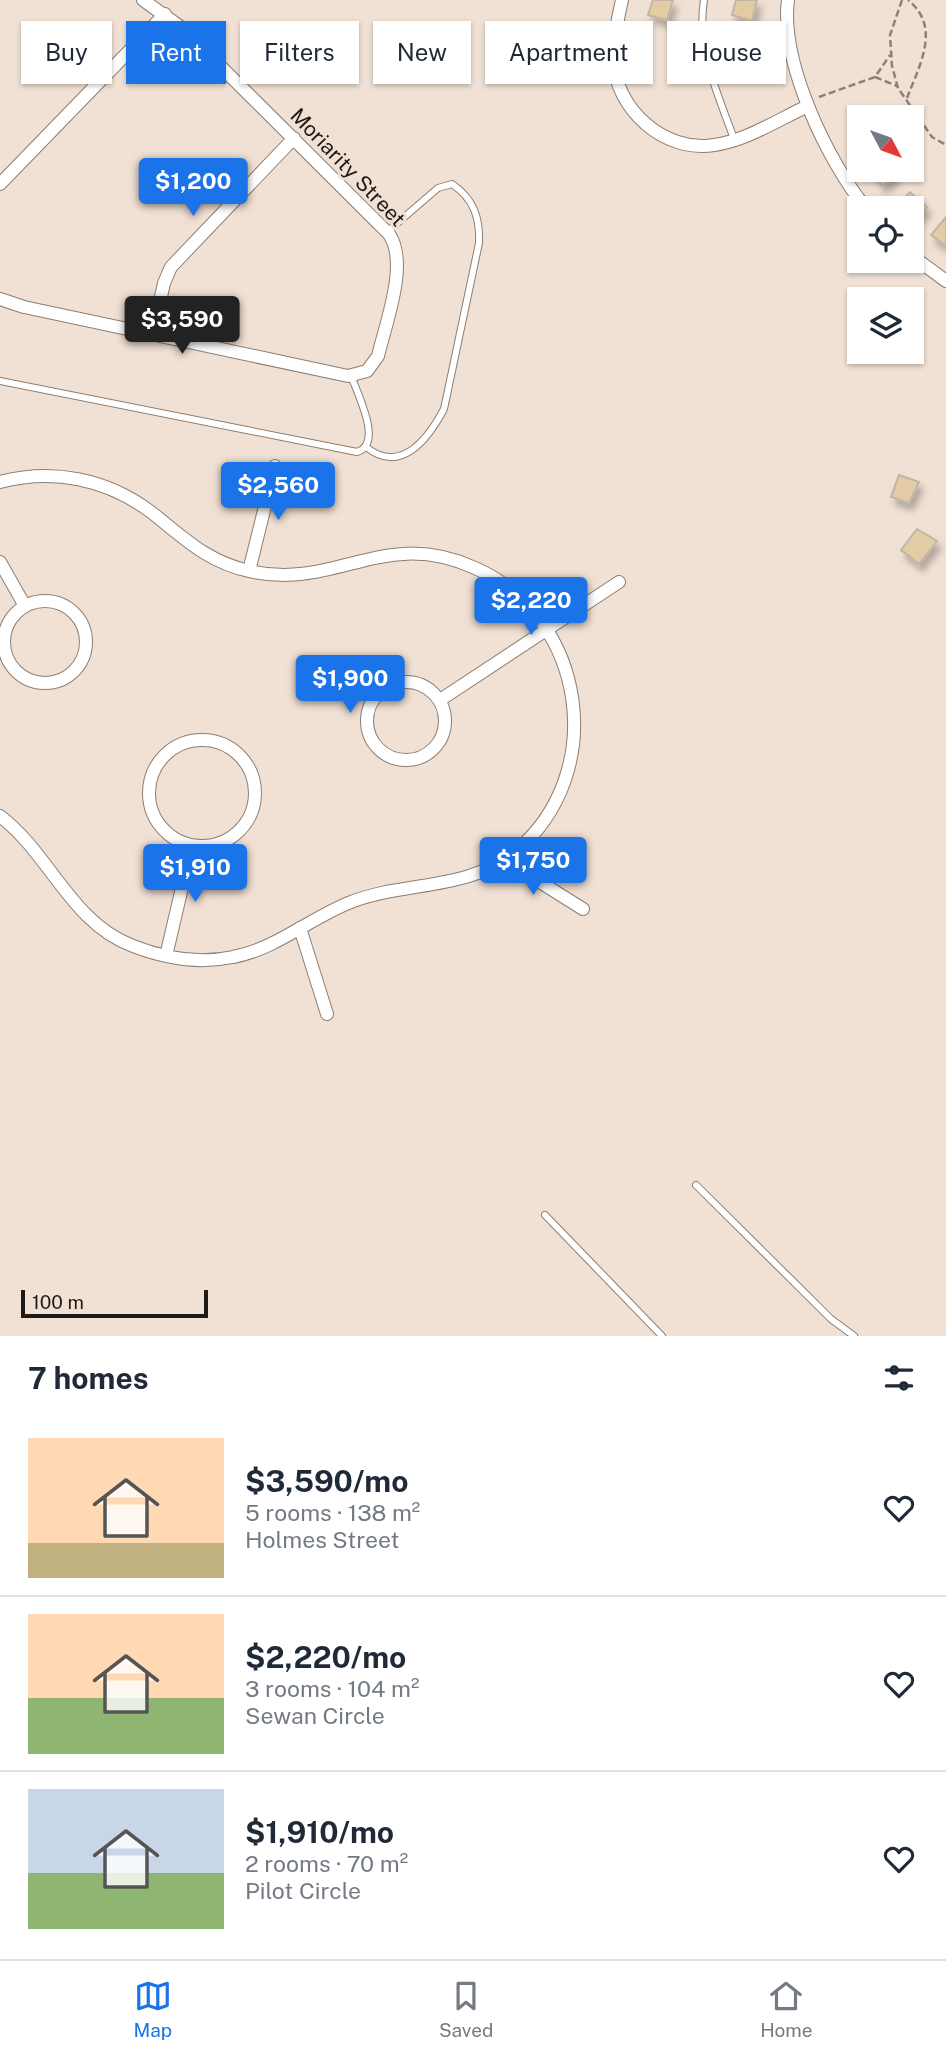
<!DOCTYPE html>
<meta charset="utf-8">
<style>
body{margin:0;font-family:"Public Sans",sans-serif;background:#f2f2f3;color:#1f2937;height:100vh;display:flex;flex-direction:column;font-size:26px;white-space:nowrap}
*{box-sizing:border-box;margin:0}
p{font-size:23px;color:#747a83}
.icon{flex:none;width:38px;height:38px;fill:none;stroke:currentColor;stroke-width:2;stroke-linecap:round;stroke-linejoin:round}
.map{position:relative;height:1336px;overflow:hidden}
.side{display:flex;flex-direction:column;background:#fff;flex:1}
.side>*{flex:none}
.banner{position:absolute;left:21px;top:21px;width:905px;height:63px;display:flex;gap:14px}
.needle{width:46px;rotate:131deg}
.fabs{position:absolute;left:847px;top:105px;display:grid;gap:14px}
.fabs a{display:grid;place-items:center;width:77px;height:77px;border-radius:0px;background:#fff;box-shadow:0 2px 5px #0004;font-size:35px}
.scale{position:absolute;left:21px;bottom:18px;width:187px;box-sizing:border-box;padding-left:7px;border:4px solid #201a16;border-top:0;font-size:19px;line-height:24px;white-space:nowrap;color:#201a16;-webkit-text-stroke:5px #f1e1d5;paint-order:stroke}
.price{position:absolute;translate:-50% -60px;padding:0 16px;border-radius:7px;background:#1a73e8;color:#fff;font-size:23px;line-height:46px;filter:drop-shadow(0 2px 4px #0008)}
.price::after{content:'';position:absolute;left:50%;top:42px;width:21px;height:16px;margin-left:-10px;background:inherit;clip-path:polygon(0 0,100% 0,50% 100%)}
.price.active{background:#222;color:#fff}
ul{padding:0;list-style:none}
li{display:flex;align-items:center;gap:21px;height:175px;padding:0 28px}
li+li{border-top:2px solid #e0e1e3}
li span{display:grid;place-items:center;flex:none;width:196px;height:140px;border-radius:0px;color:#555}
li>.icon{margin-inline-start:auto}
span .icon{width:84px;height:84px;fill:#fffc;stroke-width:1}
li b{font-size:30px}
h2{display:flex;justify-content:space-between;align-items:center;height:84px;padding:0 28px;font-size:30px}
.chip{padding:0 24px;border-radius:0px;background:#fff;box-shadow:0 2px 5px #0004;font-size:24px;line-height:63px}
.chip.active{background:#1a73e8;color:#fff}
.tabs{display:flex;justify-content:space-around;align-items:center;height:98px;border-top:2px solid #e0e1e3;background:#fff;font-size:19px;color:#747a83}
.tabs a{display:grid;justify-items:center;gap:4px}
.tabs .active{color:#1a73e8}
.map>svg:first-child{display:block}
</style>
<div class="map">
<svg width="946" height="1336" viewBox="0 0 946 1336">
<defs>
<filter id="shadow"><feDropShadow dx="4" dy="7" stdDeviation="3.5" flood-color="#0004"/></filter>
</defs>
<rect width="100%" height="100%" fill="#f1e1d5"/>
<path fill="#e3cba3" stroke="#bfb6a7" stroke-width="2" filter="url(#shadow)" d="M653 0H673L667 20 648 15Z
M736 0H757L752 21 732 15Z
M859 119V146L851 123Z
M872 170H891L896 176 882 186Z
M910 192 927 207 914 221 912 208 897 205Z
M946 217V246L931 235Z
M899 475 919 482 909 503 891 497Z
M917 529 937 541 919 564 901 550Z"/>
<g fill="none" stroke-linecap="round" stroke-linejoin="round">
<defs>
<path id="service" d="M704 0C696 49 718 94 734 139
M0 381 357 452C384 444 357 394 351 375
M366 447C401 475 428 439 444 409L479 243C480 218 474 199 452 184L438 188 387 232
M696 1185 831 1319 854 1336
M545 1215 662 1336"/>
<path id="minor" d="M622 0C618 19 613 39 613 58 615 109 664 153 714 145 746 141 779 119 808 106
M788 0C780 61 827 161 866 208
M0 184 165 14
M912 256 946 281
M0 299 24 307 348 376 367 371 378 356C386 322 409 263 389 234L182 28 143 0
M153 333 164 283 171 267 294 138
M0 482C53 468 107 479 151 512 183 537 207 562 249 571 337 591 383 526 475 568 586 617 610 773 515 852 468 891 405 881 351 902 310 918 276 949 233 957 200 964 164 958 133 946 71 923 50 854 0 816
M0 562 25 606
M249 571 275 466
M4 642a41 41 0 1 1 82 0a41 41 0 1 1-82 0Z
M367 721a39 39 0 1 1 78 0a39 39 0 1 1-78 0Z
M440 700 619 582
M149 793a53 53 0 1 1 106 0a53 53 0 1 1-106 0Z
M513 854 532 877 583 909
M300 928 327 1014
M166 956 192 845"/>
</defs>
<use href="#service" stroke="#8c7e73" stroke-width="8"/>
<use href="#minor" stroke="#8c7e73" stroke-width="14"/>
<path stroke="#8c8179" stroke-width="2.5" stroke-dasharray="7 3.5" stroke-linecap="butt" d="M902 0 890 35 892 66 898 88 932 137 946 145
M875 77 897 86
M819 97 875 77 890 55
M907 98C919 66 942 27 908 0"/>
<use href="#service" stroke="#fff" stroke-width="6"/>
<use href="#minor" stroke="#fff" stroke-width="12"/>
</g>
<g text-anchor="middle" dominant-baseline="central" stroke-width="6" stroke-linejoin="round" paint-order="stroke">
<g font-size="21" fill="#201a16" stroke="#f1e1d5">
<text transform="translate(348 167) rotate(46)">Moriarity Street</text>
</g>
</g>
</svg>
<div class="fabs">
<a><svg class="needle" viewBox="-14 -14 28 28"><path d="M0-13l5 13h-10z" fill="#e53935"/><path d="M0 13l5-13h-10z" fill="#747a83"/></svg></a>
<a><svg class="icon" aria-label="locate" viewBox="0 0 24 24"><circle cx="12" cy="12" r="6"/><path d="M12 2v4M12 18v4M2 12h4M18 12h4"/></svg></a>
<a><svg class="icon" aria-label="layers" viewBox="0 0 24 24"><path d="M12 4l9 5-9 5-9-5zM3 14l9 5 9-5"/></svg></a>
</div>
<div class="scale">100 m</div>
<b class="price" style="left:193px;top:218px">$1,200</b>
<b class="price active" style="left:182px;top:356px">$3,590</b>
<b class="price" style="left:278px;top:522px">$2,560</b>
<b class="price" style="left:531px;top:637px">$2,220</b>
<b class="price" style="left:350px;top:715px">$1,900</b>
<b class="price" style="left:533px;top:897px">$1,750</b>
<b class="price" style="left:195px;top:904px">$1,910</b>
<div class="banner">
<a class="chip">Buy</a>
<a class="chip active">Rent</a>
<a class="chip">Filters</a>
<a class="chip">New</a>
<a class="chip">Apartment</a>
<a class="chip">House</a>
</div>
</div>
<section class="side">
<h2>7 homes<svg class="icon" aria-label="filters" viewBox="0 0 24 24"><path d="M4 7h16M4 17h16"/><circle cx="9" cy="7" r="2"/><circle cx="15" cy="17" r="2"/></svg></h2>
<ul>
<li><span style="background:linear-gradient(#ffd9b3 75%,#c2b280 0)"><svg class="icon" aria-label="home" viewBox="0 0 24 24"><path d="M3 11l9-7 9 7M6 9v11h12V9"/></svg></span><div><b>$3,590/mo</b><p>5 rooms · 138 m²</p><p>Holmes Street</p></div><svg class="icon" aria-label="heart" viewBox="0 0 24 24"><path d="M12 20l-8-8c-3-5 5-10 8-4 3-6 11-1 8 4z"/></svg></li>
<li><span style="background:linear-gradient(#ffd9b3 60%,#8fb573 0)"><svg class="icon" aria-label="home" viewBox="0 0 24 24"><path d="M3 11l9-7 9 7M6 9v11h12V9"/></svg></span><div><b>$2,220/mo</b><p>3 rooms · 104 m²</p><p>Sewan Circle</p></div><svg class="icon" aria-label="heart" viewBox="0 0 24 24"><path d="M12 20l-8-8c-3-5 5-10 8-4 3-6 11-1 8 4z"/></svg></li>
<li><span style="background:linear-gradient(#c9d6e8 60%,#8fb573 0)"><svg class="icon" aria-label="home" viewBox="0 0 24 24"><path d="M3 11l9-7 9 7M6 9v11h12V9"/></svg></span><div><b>$1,910/mo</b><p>2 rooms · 70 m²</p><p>Pilot Circle</p></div><svg class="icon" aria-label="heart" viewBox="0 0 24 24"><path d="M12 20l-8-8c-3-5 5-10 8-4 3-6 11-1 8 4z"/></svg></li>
</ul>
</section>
<nav class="tabs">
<a class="active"><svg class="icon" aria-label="map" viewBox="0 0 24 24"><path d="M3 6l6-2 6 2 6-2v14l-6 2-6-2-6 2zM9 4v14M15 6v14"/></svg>Map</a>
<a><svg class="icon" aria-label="saved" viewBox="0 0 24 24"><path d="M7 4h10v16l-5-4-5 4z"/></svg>Saved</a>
<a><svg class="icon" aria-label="home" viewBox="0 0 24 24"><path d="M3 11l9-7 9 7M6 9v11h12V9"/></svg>Home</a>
</nav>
